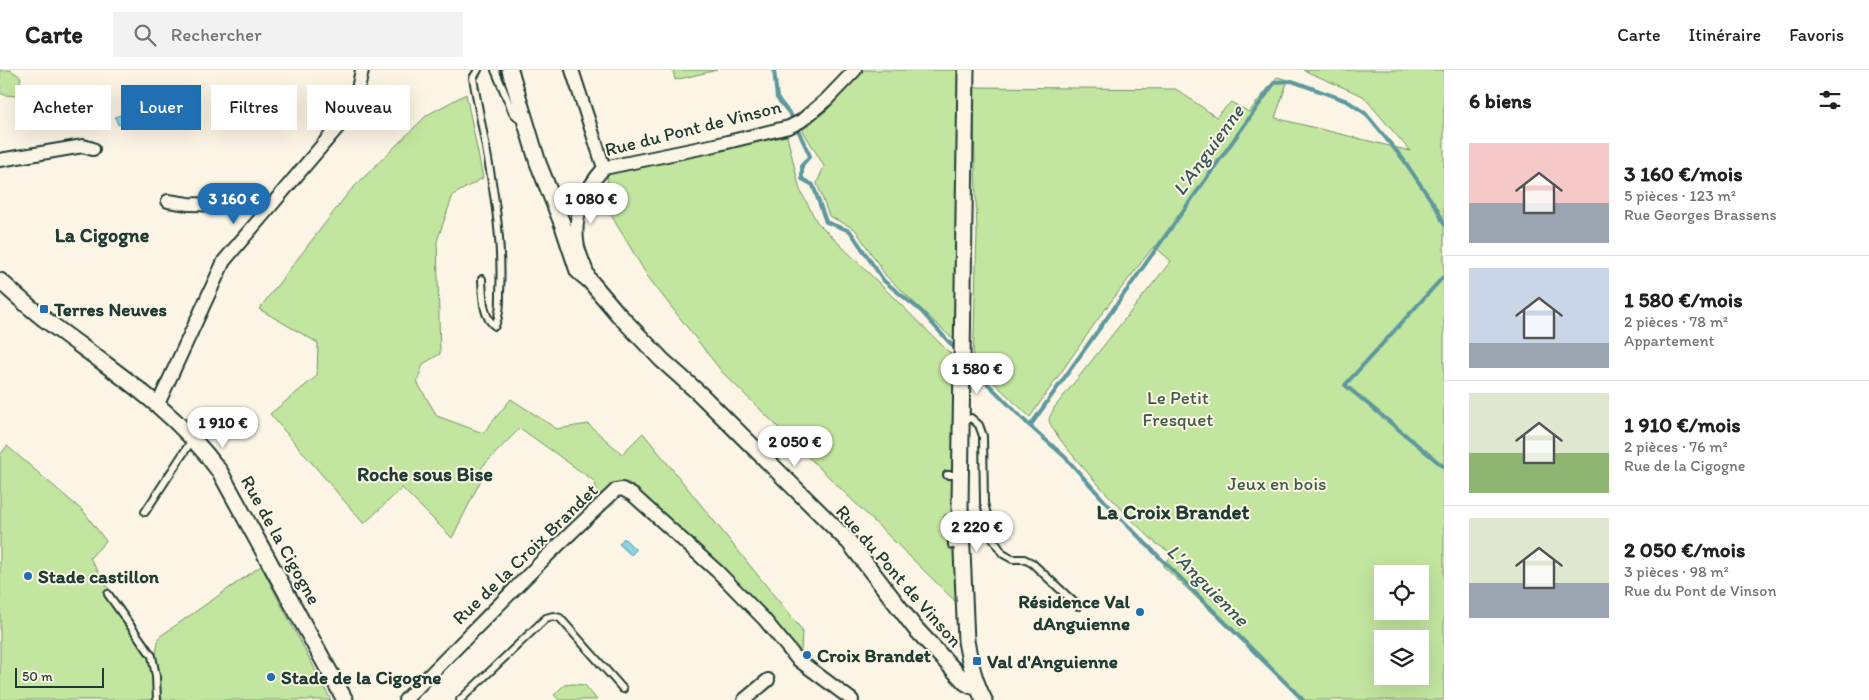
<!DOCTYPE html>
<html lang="fr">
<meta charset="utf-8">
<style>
body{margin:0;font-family:Itim,sans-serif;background:#f2f2f2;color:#202124;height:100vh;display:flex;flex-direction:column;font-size:19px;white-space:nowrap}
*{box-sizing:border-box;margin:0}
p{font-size:16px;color:#757577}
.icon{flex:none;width:28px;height:28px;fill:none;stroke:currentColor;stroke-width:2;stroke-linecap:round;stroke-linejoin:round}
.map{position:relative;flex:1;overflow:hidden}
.details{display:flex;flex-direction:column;background:#fff;width:425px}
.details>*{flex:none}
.banner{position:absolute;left:15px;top:15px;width:475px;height:45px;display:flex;gap:10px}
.buttons{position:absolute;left:1374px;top:495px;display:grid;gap:10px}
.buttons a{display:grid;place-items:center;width:55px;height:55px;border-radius:0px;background:#fff;box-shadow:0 5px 20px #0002;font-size:25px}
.scale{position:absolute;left:15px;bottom:12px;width:89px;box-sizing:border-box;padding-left:5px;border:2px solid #1f3d34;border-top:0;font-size:14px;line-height:18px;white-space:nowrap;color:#1f3d34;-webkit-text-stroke:4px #fcf5e5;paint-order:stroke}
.price{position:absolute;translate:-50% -42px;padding:0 11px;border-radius:18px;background:#fff;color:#222;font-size:16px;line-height:32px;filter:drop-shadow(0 1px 2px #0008)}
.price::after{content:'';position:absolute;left:50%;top:30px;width:15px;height:11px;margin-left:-8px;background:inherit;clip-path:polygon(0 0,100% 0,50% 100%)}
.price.on{background:#1f6fb2;color:#fff}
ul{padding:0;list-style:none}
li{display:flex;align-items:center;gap:15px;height:125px;padding:0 25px}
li+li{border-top:1px solid #e0e0e0}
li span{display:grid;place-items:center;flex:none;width:140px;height:100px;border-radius:0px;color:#555}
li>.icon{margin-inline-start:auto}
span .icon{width:60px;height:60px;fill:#fffc;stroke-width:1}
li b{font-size:21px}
h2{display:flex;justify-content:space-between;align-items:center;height:60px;padding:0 25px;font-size:21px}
.pill{padding:0 18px;border-radius:0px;background:#fff;box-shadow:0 5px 20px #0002;font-size:18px;line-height:45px}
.pill.on{background:#1f6fb2;color:#fff}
header{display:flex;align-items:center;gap:30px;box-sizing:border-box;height:70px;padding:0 25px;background:#fff;border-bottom:1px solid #e0e0e0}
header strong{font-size:24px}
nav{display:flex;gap:28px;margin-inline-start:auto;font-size:18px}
.search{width:350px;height:45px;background:#f2f2f2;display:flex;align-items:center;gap:12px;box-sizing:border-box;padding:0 18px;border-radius:0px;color:#757577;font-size:19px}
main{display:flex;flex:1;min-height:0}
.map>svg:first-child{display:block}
</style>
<header>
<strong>Carte</strong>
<div class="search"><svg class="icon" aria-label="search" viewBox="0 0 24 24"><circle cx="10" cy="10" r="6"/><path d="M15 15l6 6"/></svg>Rechercher</div>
<nav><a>Carte</a><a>Itinéraire</a><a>Favoris</a></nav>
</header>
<main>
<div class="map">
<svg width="1444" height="630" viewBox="0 0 1444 630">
<rect width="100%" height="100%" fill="#fcf5e5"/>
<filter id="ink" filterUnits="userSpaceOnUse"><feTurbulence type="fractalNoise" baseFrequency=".02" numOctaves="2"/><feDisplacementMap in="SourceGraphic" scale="10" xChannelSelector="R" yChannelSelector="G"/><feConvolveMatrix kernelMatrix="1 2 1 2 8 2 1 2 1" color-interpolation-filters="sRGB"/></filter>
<g filter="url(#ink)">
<path fill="#c2e59f" stroke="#70916a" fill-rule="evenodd" d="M0 0H10L21 7 17 26 5 25 0 23Z
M673 0H717L675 10Z
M864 0H959L955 271 886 206 855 159 829 146 817 113 824 96 802 59 826 41Z
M1303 0H1444V630H1305L1163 496 1173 484C1168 481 1162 477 1157 474 1140 460 1048 365 1049 349 1050 346 1053 341 1054 338L1171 191 1154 176 1103 242 1030 347 973 293 977 164 973 17 1176 19 1216 47 1231 32 1249 42 1277 7 1288 10 1275 48 1410 81 1363 26ZM1382 504H1420V541H1382ZM1382 569H1420V606H1382Z
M466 24 483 108 453 125 437 171 440 284 423 294 417 312 437 346 483 363 511 329 557 359 588 354 622 384 643 363 802 560 801 582 753 530 628 412 612 414 599 426 594 411 520 358 481 398 485 402 452 468 402 418 364 454 270 344 317 306 318 273 259 239 349 122 427 45Z
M787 66 800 120 817 152 958 291 953 375 956 532 722 302 648 207 608 140 607 104Z
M7 376 84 442 106 471 90 488 106 515 156 584 159 567 261 496 331 630H0V385Z
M573 614 585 615 597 630H559L554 625 564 615Z"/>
<path fill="#86d4e5" stroke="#5d989e" d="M137 38 141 46 118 55 115 47Z
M624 468 636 480 631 485 619 474Z"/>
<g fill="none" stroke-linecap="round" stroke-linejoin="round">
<path stroke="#5d989e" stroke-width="4" d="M774 0 777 28 791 45 810 86 802 95V109L813 115 826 152 850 161 884 211 921 241 957 281
M1444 206 1345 315 1444 397
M966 292 1030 356 1065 387 1119 447 1303 630
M1030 356 1275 12 1292 11 1347 31 1365 43 1403 89 1437 139 1444 154"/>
<defs>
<path id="service" d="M478 0 473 8C485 77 504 153 500 223 500 234 500 245 495 256 482 247 483 225 482 209
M495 0 513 43 522 51
M962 351 971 348 979 355 983 366 984 433 993 469 1003 484 1012 489H1024L1032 493 1078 536
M947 405H959
M145 442 192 370
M948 449H952V475H961
M108 524 152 586 156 606 157 630
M460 630 546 548 553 546 560 548 623 619"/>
<path id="minor" d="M572 0 604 98
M0 90 83 76 93 79
M168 131 188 134 270 136
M590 211C587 200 581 189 578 177 572 148 584 120 604 98L715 75 789 57 801 51 826 30 855 0
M158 334 224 191 348 45 357 24 362 0
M405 630 548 485 616 420 622 419 633 425 718 502 764 549 797 589 852 630
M744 630 768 610"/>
<path id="tertiary" d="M510 0 538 93 562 153 578 201 590 211 618 244 662 290 700 324 849 472 915 558 965 612 970 615 977 617
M966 0 960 436 966 571C970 592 974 611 984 630
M0 211C16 225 31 239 47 251 109 298 174 338 220 402L345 630"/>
</defs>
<use href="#service" stroke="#1f3d34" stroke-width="10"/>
<use href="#minor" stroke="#1f3d34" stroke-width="16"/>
<use href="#tertiary" stroke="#1f3d34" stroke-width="19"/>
<use href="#service" stroke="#fcf5e5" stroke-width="6"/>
<use href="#minor" stroke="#fcf5e5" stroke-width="12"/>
<use href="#tertiary" stroke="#fcf5e5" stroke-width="15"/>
</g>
</g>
<g fill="#1f6fb2" stroke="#fcf5e5" stroke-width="2">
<rect x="39" y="234" width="10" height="10" rx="2.5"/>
<circle cx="28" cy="506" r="5"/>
<circle cx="1140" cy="542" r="5"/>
<circle cx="807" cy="585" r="5"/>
<rect x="972" y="586" width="10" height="10" rx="2.5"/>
<circle cx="271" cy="607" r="5"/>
</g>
<g text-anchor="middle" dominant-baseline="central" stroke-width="4" stroke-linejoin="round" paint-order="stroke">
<g font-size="19" fill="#1f3d34" stroke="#fcf5e5">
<text transform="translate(693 58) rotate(-14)">Rue du Pont de Vinson</text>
<text transform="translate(281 470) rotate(61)">Rue de la Cigogne</text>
<text transform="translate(525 484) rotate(-44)">Rue de la Croix Brandet</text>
<text transform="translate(899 506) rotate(49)">Rue du Pont de Vinson</text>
</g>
<g font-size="19" font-weight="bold" fill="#1f3d34" stroke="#fcf5e5" text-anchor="start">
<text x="54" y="239">Terres Neuves</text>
<text x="38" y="506">Stade castillon</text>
<text x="1130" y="531" text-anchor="end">Résidence Val<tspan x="1130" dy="22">dAnguienne</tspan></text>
<text x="817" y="585">Croix Brandet</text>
<text x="987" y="591">Val d'Anguienne</text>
<text x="281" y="607">Stade de la Cigogne</text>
</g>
<g font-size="19" fill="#405f49" stroke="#fcf5e5">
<text x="1178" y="327">Le Petit<tspan x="1178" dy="22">Fresquet</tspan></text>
<text x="1277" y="413">Jeux en bois</text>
</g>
<g font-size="20" font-style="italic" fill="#345b57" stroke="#fcf5e5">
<text transform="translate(1208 80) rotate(-54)">L'Anguienne</text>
<text transform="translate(1208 515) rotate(45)">L'Anguienne</text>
</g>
<g font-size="20" font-weight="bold" fill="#1f3d34" stroke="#fcf5e5">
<text x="102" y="165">La Cigogne</text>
<text x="425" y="404">Roche sous Bise</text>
</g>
<g font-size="21" font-weight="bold" fill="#1f3d34" stroke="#fcf5e5">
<text x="1173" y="441">La Croix Brandet</text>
</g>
</g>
</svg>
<div class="buttons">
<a><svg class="icon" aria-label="locate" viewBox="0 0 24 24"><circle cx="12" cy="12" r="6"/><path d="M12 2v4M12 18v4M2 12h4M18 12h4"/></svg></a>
<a><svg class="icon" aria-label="layers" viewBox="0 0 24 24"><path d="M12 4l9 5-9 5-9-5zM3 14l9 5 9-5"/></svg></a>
</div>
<div class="scale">50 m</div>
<b class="price on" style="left:234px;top:155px">3 160 €</b>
<b class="price" style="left:591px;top:155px">1 080 €</b>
<b class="price" style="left:977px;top:325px">1 580 €</b>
<b class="price" style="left:223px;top:379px">1 910 €</b>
<b class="price" style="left:795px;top:398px">2 050 €</b>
<b class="price" style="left:977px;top:483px">2 220 €</b>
<div class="banner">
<a class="pill">Acheter</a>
<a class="pill on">Louer</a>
<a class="pill">Filtres</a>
<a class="pill">Nouveau</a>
</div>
</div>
<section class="details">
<h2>6 biens<svg class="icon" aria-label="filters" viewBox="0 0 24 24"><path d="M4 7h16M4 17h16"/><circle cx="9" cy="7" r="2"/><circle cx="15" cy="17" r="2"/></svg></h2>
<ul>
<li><span style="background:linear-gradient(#f6c9c9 60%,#9aa5b1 0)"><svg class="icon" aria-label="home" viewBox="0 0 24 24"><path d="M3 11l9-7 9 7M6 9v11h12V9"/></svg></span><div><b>3 160 €/mois</b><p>5 pièces · 123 m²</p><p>Rue Georges Brassens</p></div></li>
<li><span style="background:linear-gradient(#c9d6e8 75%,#9aa5b1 0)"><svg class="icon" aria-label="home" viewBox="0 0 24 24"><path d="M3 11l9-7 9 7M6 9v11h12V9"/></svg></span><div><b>1 580 €/mois</b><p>2 pièces · 78 m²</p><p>Appartement</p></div></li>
<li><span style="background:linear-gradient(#dfe7d0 60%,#8fb573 0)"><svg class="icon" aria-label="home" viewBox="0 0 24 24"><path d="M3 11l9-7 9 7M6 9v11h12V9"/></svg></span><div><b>1 910 €/mois</b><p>2 pièces · 76 m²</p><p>Rue de la Cigogne</p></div></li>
<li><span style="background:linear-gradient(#dfe7d0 65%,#9aa5b1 0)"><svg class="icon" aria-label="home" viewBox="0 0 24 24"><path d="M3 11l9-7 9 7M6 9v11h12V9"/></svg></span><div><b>2 050 €/mois</b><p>3 pièces · 98 m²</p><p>Rue du Pont de Vinson</p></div></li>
</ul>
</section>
</main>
